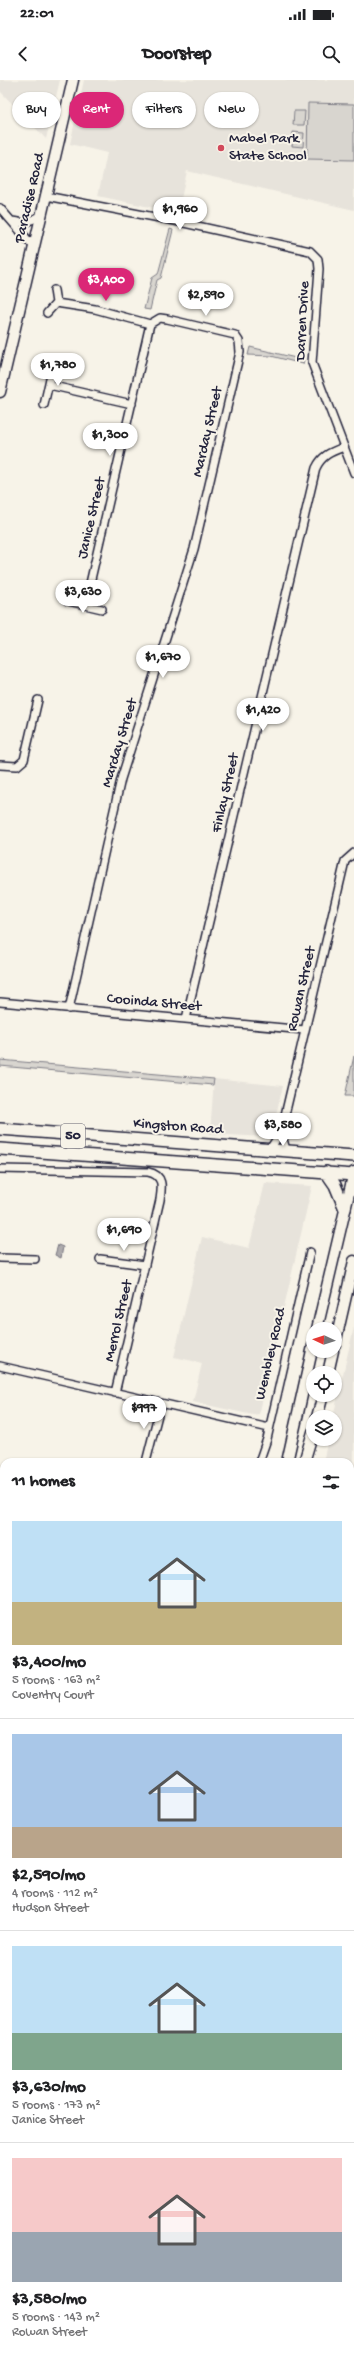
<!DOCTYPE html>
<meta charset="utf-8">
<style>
body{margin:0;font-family:"Gochi Hand",sans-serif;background:#f6f6f6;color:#202124;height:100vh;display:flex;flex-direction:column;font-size:15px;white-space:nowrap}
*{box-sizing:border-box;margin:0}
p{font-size:13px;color:#757577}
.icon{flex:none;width:22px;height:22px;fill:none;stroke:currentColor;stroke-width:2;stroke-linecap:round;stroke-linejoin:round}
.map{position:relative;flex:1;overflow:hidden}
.sheet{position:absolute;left:0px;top:1378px;width:354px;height:904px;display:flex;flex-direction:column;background:#fff;border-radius:12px 12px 0 0;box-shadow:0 1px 3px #0004}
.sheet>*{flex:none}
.top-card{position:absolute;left:12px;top:12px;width:330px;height:36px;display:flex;gap:8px}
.needle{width:26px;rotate:274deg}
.controls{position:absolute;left:306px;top:1242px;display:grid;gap:8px}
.controls a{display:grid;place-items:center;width:36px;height:36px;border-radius:50%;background:#fff;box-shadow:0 1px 3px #0004;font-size:20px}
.price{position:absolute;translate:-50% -34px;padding:0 9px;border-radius:14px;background:#fff;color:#222;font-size:13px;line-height:26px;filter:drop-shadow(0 1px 2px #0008)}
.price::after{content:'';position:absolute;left:50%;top:24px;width:12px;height:9px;margin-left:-6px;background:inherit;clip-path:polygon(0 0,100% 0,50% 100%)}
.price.current{background:#db2777;color:#fff}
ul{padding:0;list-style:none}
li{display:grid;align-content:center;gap:8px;height:212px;padding:0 12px}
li+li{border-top:1px solid #e0e0e0}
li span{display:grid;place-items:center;height:124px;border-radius:0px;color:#555}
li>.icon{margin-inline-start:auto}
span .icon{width:72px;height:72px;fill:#fffc;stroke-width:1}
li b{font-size:17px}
h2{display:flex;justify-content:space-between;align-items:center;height:48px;padding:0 12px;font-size:17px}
.chip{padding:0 14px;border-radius:18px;background:#fff;box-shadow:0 1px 3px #0004;font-size:14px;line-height:36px}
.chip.current{background:#db2777;color:#fff}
.status{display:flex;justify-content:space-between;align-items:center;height:28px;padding:0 20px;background:#fff;direction:ltr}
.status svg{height:11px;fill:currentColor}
header{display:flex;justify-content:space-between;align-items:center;height:52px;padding:0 12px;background:#fff;font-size:18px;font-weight:700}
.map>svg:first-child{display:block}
</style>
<div class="status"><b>22:01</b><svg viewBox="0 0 49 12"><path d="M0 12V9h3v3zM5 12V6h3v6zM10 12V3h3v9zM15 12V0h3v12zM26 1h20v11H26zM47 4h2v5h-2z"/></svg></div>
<header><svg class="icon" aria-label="back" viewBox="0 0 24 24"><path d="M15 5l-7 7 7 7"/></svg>Doorstep<svg class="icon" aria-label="search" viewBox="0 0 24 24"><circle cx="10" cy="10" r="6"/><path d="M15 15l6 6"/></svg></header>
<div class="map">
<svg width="354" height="2282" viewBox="0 0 354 2282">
<rect width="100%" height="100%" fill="#f7f3e8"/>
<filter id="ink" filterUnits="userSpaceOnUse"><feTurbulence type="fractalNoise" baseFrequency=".025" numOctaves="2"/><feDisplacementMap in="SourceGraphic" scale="8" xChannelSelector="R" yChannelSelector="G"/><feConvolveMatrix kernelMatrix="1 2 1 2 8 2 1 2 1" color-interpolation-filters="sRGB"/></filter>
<g filter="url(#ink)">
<path fill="#e7e3db" d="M0 0H60L46 59 0 11Z
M84 0H354V130L187 91 178 133 98 116 107 73 70 64Z
M214 999 283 1006 271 1055 265 1057 210 1054Z
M265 1103 312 1106 260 1331 259 1334 253 1335 193 1322 202 1283 174 1277 202 1157 249 1168Z
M354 1247V1897L350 1896V1382H323L328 1359H335V1337H333Z
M350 1916 354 1917V2013L350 2012Z
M0 2174 4 2175V2278H40L39 2282H0Z
M350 2176 354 2177V2240L350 2239Z
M117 2278H293L292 2282H116Z"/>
<path fill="#d8d5cf" stroke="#7d7c85" d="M308 23 354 24V80L307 79Z
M294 31H305L304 45H293Z
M293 52 304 53 303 67 292 66Z
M170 149 173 150 161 198 157 200 150 230 144 229 152 198 158 194Z
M250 267 304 280 303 284 271 276 248 275Z
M354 976V1016H345Z
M0 980 214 999 213 1005 0 986Z
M0 1712 4 1713V1758L0 1757Z"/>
<path fill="#aeabad" stroke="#76747f" d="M58 1165 63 1167 61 1178 55 1175Z"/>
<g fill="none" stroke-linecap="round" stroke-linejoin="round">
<defs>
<path id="street" d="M46 116 175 141 310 171 318 179 319 189 312 283 354 393
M0 128 34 167
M12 141 24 143 41 136
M56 223 95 229 150 244
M47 233 56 223 54 210
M49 305 132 324
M44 325 53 285
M68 521 102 529
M0 685 17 686 24 680 38 620
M0 922 305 950
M69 929 121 699 194 469 240 272 239 261 235 255 167 239 160 238 150 244 85 525
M186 939 316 388C322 375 331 372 344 367
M281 1052 286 1070
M270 1069 281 1052 345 781 354 773
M0 1089 148 1092C164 1095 162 1107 160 1120L115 1313
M0 1178 35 1179
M100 1179 145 1185
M0 1286 269 1348
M146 1382 161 1323
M259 1382 267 1359 310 1172
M0 1587 4 1570
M0 1597H4
M0 1808 4 1809
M350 1904 354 1905
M0 1910 4 1911
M0 2015 4 2016
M350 2024H354
M0 2089 4 2072
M55 2282V2278"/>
<path id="secondary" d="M0 312 73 0
M317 1249 354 1092
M335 1264 354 1181
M328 1293 333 1271
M317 1337 323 1315
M287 1382 313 1266
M304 1382 313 1352
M350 2163 354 2164
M79 2282 80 2278
M100 2282 101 2278"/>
<path id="primary" d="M0 1049 354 1076
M0 1069 354 1095
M326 1092 335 1105 345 1129"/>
</defs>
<use href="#street" stroke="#22223b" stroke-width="10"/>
<use href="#secondary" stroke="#22223b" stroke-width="13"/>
<use href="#primary" stroke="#22223b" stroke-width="14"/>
<use href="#street" stroke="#f7f3e8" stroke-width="7"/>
<use href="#secondary" stroke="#f7f3e8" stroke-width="10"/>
<use href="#primary" stroke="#f7f3e8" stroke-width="11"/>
</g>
</g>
<circle fill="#d1495b" stroke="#f7f3e8" stroke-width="1.5" cx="221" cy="68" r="4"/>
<g text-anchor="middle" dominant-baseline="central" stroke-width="4" stroke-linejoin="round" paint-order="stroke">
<rect fill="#f7f3e8" stroke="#62616f" stroke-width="1" x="61" y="1044" width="24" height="24" rx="3"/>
<g font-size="14" font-weight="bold" fill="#22223b">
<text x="73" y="1056">50</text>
</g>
<g font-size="15" fill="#22223b" stroke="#f7f3e8" text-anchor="start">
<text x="229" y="59">Mabel Park<tspan x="229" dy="17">State School</tspan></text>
</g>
<g font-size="15" fill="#22223b" stroke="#f7f3e8">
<text transform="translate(30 118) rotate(-77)">Paradise Road</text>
<text transform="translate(303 241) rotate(-87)">Darren Drive</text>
<text transform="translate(208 352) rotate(-77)">Marday Street</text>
<text transform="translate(92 438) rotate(-77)">Janice Street</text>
<text transform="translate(120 663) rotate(-73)">Marday Street</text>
<text transform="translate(226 713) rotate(-77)">Finlay Street</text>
<text transform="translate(302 909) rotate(-77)">Rowan Street</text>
<text transform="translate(154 923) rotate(5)">Cooinda Street</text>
<text transform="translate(178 1047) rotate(4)">Kingston Road</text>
<text transform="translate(119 1241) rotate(-77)">Merrol Street</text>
<text transform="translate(271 1274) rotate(-77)">Wembley Road</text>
</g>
</g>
</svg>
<div class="controls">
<a><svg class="needle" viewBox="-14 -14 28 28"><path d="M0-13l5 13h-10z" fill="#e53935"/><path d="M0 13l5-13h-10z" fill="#757577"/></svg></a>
<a><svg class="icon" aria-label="locate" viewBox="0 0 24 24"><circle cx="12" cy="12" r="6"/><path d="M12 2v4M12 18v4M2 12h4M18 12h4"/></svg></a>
<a><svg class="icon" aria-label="layers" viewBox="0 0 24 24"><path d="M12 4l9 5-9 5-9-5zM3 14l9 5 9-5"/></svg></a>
</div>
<b class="price" style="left:180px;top:151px">$1,960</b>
<b class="price current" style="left:106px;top:222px">$3,400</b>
<b class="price" style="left:206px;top:237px">$2,590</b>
<b class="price" style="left:58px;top:307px">$1,780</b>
<b class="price" style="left:110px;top:377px">$1,300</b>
<b class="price" style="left:83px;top:534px">$3,630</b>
<b class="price" style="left:163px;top:599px">$1,670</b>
<b class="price" style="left:263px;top:652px">$1,420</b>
<b class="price" style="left:283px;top:1067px">$3,580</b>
<b class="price" style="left:124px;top:1172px">$1,690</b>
<b class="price" style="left:144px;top:1350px">$997</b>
<div class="top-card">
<a class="chip">Buy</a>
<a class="chip current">Rent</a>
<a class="chip">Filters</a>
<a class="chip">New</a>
</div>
<section class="sheet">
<h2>11 homes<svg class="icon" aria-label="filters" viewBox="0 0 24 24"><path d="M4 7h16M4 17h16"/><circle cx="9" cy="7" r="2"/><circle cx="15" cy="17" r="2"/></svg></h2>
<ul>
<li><span style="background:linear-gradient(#bfe0f5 65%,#c2b280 0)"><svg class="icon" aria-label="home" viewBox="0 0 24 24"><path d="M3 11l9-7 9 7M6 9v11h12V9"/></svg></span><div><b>$3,400/mo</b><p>5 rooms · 163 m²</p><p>Coventry Court</p></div></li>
<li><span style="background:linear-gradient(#a9c7e8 75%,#b9a48a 0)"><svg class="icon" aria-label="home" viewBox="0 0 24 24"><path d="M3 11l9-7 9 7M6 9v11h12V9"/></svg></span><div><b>$2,590/mo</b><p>4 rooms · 112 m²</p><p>Hudson Street</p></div></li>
<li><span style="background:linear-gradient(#bfe0f5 70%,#7fa58c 0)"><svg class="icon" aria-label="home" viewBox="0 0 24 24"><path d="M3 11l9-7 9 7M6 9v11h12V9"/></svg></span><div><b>$3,630/mo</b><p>5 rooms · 173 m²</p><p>Janice Street</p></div></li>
<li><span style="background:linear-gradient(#f6c9c9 60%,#9aa5b1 0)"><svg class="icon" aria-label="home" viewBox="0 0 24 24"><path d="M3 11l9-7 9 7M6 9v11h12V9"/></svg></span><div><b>$3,580/mo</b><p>5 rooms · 143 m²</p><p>Rowan Street</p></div></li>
</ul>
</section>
</div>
